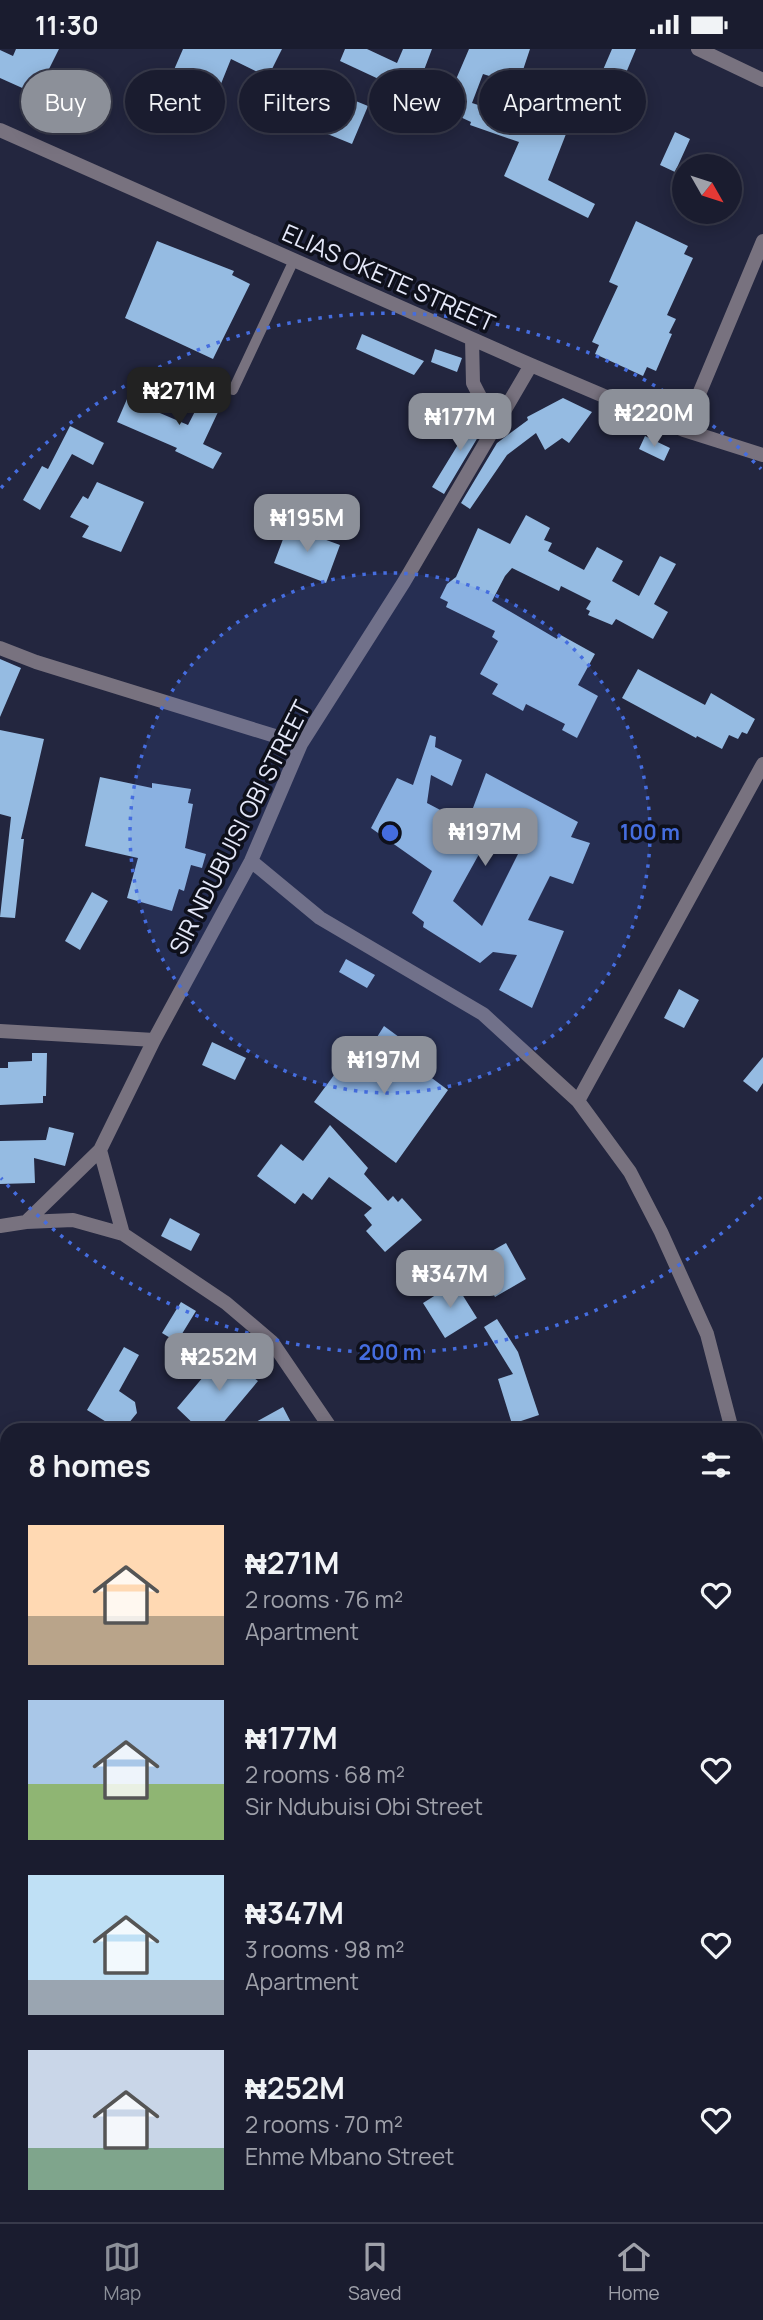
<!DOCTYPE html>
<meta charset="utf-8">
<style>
body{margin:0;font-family:Manrope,sans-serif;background:#27293b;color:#f1f3f6;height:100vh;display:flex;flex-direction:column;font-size:26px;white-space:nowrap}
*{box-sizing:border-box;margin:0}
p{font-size:23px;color:#9fa1aa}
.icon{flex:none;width:38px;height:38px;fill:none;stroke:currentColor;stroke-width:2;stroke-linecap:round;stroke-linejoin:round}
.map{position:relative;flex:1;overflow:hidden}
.drawer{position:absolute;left:0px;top:1374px;width:763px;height:800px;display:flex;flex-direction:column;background:#1a1c2f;border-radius:21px 21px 0 0;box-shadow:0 4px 18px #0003,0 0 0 2px #383a4b}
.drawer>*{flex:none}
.guide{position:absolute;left:21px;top:21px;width:721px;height:63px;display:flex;gap:14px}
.needle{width:46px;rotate:129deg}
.fabs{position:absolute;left:672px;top:105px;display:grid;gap:14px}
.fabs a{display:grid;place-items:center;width:70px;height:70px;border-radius:50%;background:#1a1c2f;box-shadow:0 4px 18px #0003,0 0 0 2px #383a4b;font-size:35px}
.price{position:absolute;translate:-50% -60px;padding:0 16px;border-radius:14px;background:#8c9099;color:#fff;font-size:23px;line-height:46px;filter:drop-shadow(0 2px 4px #0008)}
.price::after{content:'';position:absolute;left:50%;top:42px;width:21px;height:16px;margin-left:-10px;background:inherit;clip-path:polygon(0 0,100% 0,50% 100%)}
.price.current{background:#222;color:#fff}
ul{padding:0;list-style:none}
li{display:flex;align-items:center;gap:21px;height:175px;padding:0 28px}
li span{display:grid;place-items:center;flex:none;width:196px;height:140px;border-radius:0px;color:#555}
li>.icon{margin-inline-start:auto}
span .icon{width:84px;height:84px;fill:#fffc;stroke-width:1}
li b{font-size:30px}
h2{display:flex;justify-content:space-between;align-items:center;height:84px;padding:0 28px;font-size:30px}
.tag{padding:0 24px;border-radius:32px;background:#1a1c2f;box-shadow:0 4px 18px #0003,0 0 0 2px #383a4b;font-size:24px;line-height:63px}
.tag.current{background:#8c9099;color:#fff}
.status{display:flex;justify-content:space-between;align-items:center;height:49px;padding:0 35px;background:#1a1c2f;direction:ltr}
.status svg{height:19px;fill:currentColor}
.dock{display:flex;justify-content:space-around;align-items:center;height:98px;border-top:2px solid #383a4b;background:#1a1c2f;font-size:19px;color:#9fa1aa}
.dock a{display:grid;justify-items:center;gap:4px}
.dock .current{color:#8c9099}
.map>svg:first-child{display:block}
</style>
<div class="status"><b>11:30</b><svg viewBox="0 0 49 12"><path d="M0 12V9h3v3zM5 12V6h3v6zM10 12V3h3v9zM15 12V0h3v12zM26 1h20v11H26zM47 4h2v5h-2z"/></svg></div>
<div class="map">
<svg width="763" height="2173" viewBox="0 0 763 2173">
<rect width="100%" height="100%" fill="#23263f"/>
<path fill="#95bbe2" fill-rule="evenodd" d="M16 0H59L48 22 60 27 49 51 0 29V1L13 7Z
M183 0H282L268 28 231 10 206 72 160 53Z
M345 0H367L397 14 403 0H432L421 29 451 42 469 0H530L518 36 483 25 472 54 537 75 556 29 593 44 612 0H636L605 74 575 62 548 131 595 155 588 169 504 127 519 93 470 76 471 73 340 12Z
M282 22 368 57 352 95 303 75 301 78 264 61Z
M675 83 690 90 675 123 660 116Z
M636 172 688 197 684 205 693 209 667 266 676 270 669 284 672 285 656 322 647 318 643 327 595 305 599 296 592 293 618 237 609 233Z
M157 192 234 222 232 226 250 235 213 310 125 269Z
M362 285 424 312 414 326 356 300Z
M435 300 462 309 457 323 431 313Z
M208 337 226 346 203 395 222 404 213 420 175 402 177 399 117 373 127 350 188 376Z
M563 349 592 363 569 394 562 389 545 401 536 384 507 406 470 460 461 454 497 394 528 371 527 368Z
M474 357 482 373 478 388 444 445 432 438 462 389Z
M70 377 104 394 93 416 72 405 40 461 23 451 42 417 48 420Z
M645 387 670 399 664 412 639 400Z
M97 433 144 453 121 503 82 488 89 477 70 468 83 447 88 450Z
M526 466 550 479 544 491 552 494 548 502 584 521 597 498 623 512 612 532 639 547 660 507 676 515 654 555 668 563 653 590 616 570 612 576 588 566 590 562 586 560 591 552 561 537 559 542 512 519 505 527 492 552 557 590 559 585 595 605 578 636 598 647 577 689 562 681 565 675 526 655 523 662 492 645 498 635 480 625 498 592 492 588 495 582 446 558 448 553 440 549 447 535 456 528 478 479 510 495Z
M288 477 340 496 326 534 274 514Z
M0 610 21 619 0 668Z
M638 620 705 656 711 644 755 670 747 685 742 683 738 690 729 686 722 700 697 687 696 689 622 649Z
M0 681 44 690 21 790H24L15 869 0 868 11 768 0 765Z
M430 686 436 688 435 698 462 711 452 737 431 726 427 754 467 775 486 724 578 773 571 788 590 794 573 835 550 827 528 871 564 882 532 959 499 941 517 906 493 903 480 914 423 878 424 873 412 864 432 822 371 779 397 729 413 736ZM493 780 522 797 482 877 453 852Z
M100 728 152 739V734L191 740 188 754 193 755 185 799 206 805 202 819 191 816 184 842 179 840 172 862 127 849 138 809 85 797Z
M92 843 108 852 80 901 65 892Z
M346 910 375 926 367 939 339 923Z
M679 940 699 951 684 979 664 969Z
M384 977 418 1002 410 1013 448 1041 396 1114 314 1053 343 1014 355 1023Z
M212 993 246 1009 235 1031 202 1016Z
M32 1004H47L46 1047H43V1054L0 1056V1019H8V1013L32 1012Z
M763 1008V1034L757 1043 743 1032Z
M330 1076 368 1119 364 1125 388 1152 393 1147 398 1153 402 1149 422 1171 385 1203 366 1182 372 1176 364 1166 372 1159 329 1128 312 1151 303 1144 295 1155 257 1127 281 1095 303 1112Z
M49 1078 74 1084 65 1117 34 1109 35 1134 0 1135V1092L46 1091Z
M170 1169 200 1185 191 1202 161 1187Z
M506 1194 526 1230 495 1248 474 1212Z
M455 1234 477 1269 445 1289 423 1254Z
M181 1253 196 1262 177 1293 162 1284Z
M497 1270 518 1303 539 1366 512 1375 498 1330 513 1325 484 1278Z
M124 1298 139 1306 119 1342 135 1353 137 1364 123 1381H104L108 1374 87 1361Z
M225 1302 235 1310 238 1306 255 1320 250 1326 258 1332 217 1381H200L177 1359Z
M283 1358 295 1381H241Z"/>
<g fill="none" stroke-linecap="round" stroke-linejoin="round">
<path stroke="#78727f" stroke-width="10" d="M233 341 294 211"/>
<path stroke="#78727f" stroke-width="14" d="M698 0 763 31
M0 81 531 316 684 381 763 406
M472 290 473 334 494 375
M684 381 763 192
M0 599 36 613 301 695
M251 812 320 869 483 965 578 1052 630 1123 661 1183 707 1285 732 1381
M0 982 154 991
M578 1052 763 715
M100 1101 123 1185 226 1254 272 1293 332 1381
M26 1173 73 1171 123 1185
M0 1177 26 1173 100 1101 154 991 251 812 301 695 404 533 531 316
M756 1434 763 1438
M0 1445 7 1448
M756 1521 763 1579
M756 1667 763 1588
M0 1711 7 1708
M0 1743 7 1765
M0 1961 7 1963
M194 2166 199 2173
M476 2173 482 2166"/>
</g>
<circle cx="390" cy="784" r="260" fill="#456ddf" fill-opacity=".12"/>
<g fill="none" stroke="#456ddf" stroke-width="3.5" stroke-dasharray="3.5 7">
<circle cx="390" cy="784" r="260"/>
<path d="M761 1148A520 520 0 0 1 1 1129M1 439A520 520 0 0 1 761 420"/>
</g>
<g text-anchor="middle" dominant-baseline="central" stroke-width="7" stroke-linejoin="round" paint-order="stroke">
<g font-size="24" fill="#e5e8f9" stroke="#0e101b">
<text transform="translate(389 228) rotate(24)">ELIAS OKETE STREET</text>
<text transform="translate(239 778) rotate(-63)">SIR NDUBUISI OBI STREET</text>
</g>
</g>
<circle cx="390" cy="784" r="10" fill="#456ddf" stroke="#0e101b" stroke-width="3.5"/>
<g font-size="21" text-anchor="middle" font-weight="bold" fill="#456ddf" stroke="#0e101b" stroke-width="7" stroke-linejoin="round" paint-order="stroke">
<text x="650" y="791">100 m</text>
<text x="390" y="1311">200 m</text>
</g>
</svg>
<div class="fabs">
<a><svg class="needle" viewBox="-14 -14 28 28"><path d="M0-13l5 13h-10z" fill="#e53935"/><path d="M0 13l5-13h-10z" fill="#9fa1aa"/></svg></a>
</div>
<b class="price current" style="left:179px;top:378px">₦271M</b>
<b class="price" style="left:654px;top:400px">₦220M</b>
<b class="price" style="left:460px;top:404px">₦177M</b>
<b class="price" style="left:307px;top:505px">₦195M</b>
<b class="price" style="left:485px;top:819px">₦197M</b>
<b class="price" style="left:384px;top:1047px">₦197M</b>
<b class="price" style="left:450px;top:1261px">₦347M</b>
<b class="price" style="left:219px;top:1344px">₦252M</b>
<div class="guide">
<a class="tag current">Buy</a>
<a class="tag">Rent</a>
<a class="tag">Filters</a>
<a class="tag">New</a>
<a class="tag">Apartment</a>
</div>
<section class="drawer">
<h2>8 homes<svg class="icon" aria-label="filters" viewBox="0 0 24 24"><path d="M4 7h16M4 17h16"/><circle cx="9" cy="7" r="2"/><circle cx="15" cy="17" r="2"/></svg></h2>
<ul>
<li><span style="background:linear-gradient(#ffd9b3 65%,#b9a48a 0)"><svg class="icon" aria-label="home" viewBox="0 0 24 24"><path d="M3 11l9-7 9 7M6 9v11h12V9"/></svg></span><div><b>₦271M</b><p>2 rooms · 76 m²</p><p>Apartment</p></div><svg class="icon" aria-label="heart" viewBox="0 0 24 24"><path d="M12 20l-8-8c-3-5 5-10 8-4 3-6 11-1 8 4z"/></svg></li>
<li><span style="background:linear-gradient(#a9c7e8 60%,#8fb573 0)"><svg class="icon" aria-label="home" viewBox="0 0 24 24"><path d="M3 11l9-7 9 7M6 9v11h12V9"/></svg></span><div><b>₦177M</b><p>2 rooms · 68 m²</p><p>Sir Ndubuisi Obi Street</p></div><svg class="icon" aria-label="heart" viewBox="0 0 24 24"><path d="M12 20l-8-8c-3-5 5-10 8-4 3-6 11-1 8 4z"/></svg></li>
<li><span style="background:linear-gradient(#bfe0f5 75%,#9aa5b1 0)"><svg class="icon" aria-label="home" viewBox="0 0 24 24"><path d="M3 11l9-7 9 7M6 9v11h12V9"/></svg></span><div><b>₦347M</b><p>3 rooms · 98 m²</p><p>Apartment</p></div><svg class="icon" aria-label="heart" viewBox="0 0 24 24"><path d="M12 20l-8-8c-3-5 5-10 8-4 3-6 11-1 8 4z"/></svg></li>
<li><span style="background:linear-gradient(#c9d6e8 70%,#7fa58c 0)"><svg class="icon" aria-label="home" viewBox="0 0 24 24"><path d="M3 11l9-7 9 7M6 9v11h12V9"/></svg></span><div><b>₦252M</b><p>2 rooms · 70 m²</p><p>Ehme Mbano Street</p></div><svg class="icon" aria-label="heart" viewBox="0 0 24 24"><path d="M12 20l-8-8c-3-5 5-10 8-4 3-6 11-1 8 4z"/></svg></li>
</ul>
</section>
</div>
<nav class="dock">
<a class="current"><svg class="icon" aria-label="map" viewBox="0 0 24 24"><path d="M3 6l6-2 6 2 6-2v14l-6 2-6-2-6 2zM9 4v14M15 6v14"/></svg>Map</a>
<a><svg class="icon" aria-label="saved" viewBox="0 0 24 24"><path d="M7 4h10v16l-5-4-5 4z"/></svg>Saved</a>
<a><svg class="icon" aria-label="home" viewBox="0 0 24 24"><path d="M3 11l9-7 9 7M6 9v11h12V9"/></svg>Home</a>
</nav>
